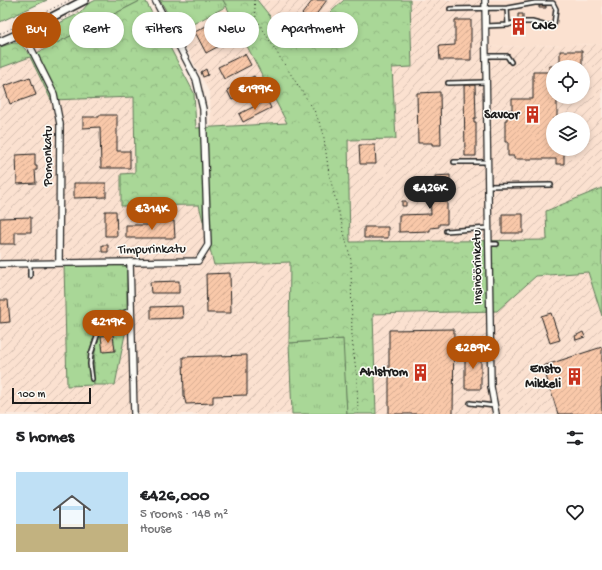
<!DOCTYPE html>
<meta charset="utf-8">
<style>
body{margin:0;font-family:"Gochi Hand",sans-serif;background:#f6f6f6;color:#202124;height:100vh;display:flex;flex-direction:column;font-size:15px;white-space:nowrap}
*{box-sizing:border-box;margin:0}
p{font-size:13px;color:#757577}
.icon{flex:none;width:22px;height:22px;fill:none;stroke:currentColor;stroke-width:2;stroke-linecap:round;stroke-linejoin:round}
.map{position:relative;height:414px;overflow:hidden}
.side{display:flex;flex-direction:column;background:#fff;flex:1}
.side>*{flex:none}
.hud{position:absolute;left:12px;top:12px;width:400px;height:36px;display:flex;gap:8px}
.buttons{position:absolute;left:546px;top:60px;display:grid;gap:8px}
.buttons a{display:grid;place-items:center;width:44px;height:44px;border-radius:50%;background:#fff;box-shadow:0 2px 6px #0003;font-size:20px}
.scale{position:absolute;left:12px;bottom:10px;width:79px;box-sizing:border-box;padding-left:4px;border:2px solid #1c1c1c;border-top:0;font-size:11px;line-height:14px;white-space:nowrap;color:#1c1c1c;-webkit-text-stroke:3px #fdfcf7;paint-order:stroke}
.price{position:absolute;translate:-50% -34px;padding:0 9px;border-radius:14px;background:#b45309;color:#fff;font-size:13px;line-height:26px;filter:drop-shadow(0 1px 2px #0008)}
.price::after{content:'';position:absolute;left:50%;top:24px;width:12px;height:9px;margin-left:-6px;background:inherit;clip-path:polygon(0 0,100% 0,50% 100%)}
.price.current{background:#222;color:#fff}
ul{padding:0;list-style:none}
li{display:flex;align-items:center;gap:12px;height:100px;padding:0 16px}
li+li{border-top:1px solid #e0e0e0}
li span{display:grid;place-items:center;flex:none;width:112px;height:80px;border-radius:0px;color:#555}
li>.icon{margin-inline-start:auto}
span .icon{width:48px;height:48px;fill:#fffc;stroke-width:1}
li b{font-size:17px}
h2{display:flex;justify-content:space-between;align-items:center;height:48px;padding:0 16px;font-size:17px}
.tag{padding:0 14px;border-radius:18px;background:#fff;box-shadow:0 2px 6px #0003;font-size:14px;line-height:36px}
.tag.current{background:#b45309;color:#fff}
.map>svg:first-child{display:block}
</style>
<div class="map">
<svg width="602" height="414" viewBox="0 0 602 414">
<defs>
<pattern id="industrial-furrows" width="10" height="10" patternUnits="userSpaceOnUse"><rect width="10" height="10" fill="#fbe1d0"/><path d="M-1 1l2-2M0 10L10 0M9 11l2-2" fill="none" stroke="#d7c0b2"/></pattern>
<pattern id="grass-tufts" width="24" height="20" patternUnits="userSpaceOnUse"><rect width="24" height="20" fill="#a9d797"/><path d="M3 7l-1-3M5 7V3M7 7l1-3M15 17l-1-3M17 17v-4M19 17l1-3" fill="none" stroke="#91b882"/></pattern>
<pattern id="forest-crowns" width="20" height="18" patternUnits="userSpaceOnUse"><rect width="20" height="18" fill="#a9d797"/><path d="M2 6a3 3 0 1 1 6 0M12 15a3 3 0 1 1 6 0" fill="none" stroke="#91b882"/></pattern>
<pattern id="building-hatch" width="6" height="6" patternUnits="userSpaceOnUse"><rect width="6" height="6" fill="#f9c8a9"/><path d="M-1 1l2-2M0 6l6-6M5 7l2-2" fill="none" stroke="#d5ab91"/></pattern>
</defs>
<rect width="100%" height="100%" fill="#fcece0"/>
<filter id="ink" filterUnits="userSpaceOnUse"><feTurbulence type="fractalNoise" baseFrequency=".025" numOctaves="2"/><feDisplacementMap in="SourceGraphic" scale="8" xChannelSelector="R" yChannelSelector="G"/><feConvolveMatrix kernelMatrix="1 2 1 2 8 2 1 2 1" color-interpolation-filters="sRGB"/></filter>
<g filter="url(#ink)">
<path fill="#fbe1d0" d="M488 0H602V44L489 47Z"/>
<path fill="url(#industrial-furrows)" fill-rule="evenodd" d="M257 0H344L294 45Z
M410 0H488L489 47 602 44V188L547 211V240L350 242 348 140 396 139 392 68 412 67ZM553 67H583V97H553ZM553 119H583V149H553Z
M227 6 287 123 211 127 210 94 178 32Z
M49 36 53 45 38 53 33 43Z
M30 57 51 100 134 96 135 173 121 206 199 205 214 265 290 262 289 343 292 414H0V68ZM127 265V324L115 385 67 386Z
M588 272 602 316V414H376L373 314 497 311 536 276Z"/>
<path fill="url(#grass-tufts)" stroke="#627a5a" d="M96 0H142L53 45 49 36 33 43 31 38 34 32 37 30 41 32 80 13 88 4Z
M160 0H223L227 6 178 32Z
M64 265H127V312L94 359V385L67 386Z
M344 339 347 414H292L289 343Z"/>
<path fill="url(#forest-crowns)" stroke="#627a5a" d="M0 0H47L0 22Z
M142 0H145L194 93 196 128 287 123 223 0H257L294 46 344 0H410L412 67 392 68 396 139 348 140 350 242 547 240 546 211 602 188V316L588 272 536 276 497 311 373 314 376 414H347L343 339 289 343 290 262 214 265 199 205 121 206V174L135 173 134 97 51 100 30 57 0 68V47L13 43H20L31 56Z
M127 312V324L115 385H94C94 364 92 339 108 323 113 318 121 315 127 312Z"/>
<path fill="url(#building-hatch)" stroke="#1c1c1c" d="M313 0H327L311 21 302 14Z
M539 6H546V8H539Z
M518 14H523V20H518Z
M223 17 234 38 206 53 195 32Z
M455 20H471V60H440L439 46 455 45Z
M515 25H522V27H515Z
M560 51H582V67H560Z
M245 54 251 65 224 79 218 67Z
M549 66H557L553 67V97H557V119H553V149H564V164H556V159H514V156H508V142H505V120H507V110H512V99H533V72H549Z
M206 69 208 75 203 77 201 72Z
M254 76 259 86 232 100 227 90Z
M30 77 36 95 10 104 4 86Z
M464 85H475L476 118H474V122H476V156H465Z
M440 92 441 145H432V143H418L417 93Z
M267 100 271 108 243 122 239 114Z
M99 115H117V151H130V168H101L100 127 83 128V117H99Z
M359 145H375L376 164H360Z
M35 154V166H37V170H35L36 183 17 184 16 155Z
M450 175V198H447V224H439V227L430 228V231L399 232V215L431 214 430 198H435V176Z
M74 183H106V197L74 198Z
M402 201H406V206H402Z
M105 211H116L117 236H105Z
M502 214H523V233H502Z
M31 217V232H15V244H0V218Z
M174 221 175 238H126V225H150V222Z
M364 227H388V238H364Z
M102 245H108V252H102Z
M230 273 231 313H207L206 274Z
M179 281V293H151L150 282Z
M0 300H8L10 322 0 323Z
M182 306 183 318 151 319V307Z
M551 313 560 340 550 343 541 316Z
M454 329 453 414H389V330Z
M583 332 585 337 576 340 575 336Z
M113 335 115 351 103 352 101 336Z
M602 347V387H601L602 414H558L543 366Z
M465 352H481V389H465Z
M247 355V395L213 396V403L186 404 184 396 183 357Z"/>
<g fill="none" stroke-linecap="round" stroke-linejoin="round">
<defs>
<path id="service" d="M507 8 508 25
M450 9 507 8 535 3H553L556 9 554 24 547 26 532 22H516L508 25 485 26
M485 56H507L511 62
M448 83 486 82
M454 162H488
M488 186 551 185
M446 231 488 228
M489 244H497
M30 263V276
M464 342H491
M92 379 90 364 91 354 100 327 108 319 131 310
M470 403 494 406"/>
<path id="minor" d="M485 0 491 387 496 414
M23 32 54 94 60 124 59 263
M130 262 134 414
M0 264 198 261 208 245 203 109 196 79 155 0"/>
<path id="tertiary" d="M0 42 23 32 85 0"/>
</defs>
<use href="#service" stroke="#1c1c1c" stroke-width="6"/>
<use href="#minor" stroke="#1c1c1c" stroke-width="8"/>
<use href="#tertiary" stroke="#1c1c1c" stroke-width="10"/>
<path stroke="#1c1c1c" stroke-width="1" stroke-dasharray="1 3" stroke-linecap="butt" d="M254 0 256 18 279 56 314 110 323 131 329 174 351 260 352 340 357 378 358 414
M41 30 79 11
M0 34 70 0"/>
<use href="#service" stroke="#fdfcf7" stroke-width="3"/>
<use href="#minor" stroke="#fdfcf7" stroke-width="5.5"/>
<use href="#tertiary" stroke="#fdfcf7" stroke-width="7"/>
</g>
</g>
<defs>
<symbol id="building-bare" viewBox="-9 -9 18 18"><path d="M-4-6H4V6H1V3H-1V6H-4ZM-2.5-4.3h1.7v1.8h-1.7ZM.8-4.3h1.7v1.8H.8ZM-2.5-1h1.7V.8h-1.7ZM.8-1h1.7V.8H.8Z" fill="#c8321e" stroke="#fdfcf7" stroke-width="2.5" paint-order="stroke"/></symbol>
</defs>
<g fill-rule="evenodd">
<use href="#building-bare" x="506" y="14" width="25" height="25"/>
<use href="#building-bare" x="520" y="102" width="25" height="25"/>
<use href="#building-bare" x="408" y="360" width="25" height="25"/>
<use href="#building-bare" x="562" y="364" width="25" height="25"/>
</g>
<g text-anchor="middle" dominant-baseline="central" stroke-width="3" stroke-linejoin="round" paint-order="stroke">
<g font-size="13" font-weight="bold" fill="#1c1c1c" stroke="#fdfcf7" text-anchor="end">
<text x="532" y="26" text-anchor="start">CNG</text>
<text x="519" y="115">Savcor</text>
<text x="561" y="369">Ensto<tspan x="561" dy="15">Mikkeli</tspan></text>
<text x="408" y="372">Ahlstrom</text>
</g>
<g font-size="13" fill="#1c1c1c" stroke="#fdfcf7">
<text transform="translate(48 156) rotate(-90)">Pomonkatu</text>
<text transform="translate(152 250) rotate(-1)">Timpurinkatu</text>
<text transform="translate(478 267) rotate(-91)">Insinöörinkatu</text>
</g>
</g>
</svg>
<div class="buttons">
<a><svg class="icon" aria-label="locate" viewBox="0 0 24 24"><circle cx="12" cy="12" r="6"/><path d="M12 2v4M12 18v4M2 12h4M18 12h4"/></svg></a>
<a><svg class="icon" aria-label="layers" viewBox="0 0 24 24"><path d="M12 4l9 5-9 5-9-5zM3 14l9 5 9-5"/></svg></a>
</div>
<div class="scale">100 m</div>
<b class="price" style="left:255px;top:111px">€199K</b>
<b class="price current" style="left:430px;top:210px">€426K</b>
<b class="price" style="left:152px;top:231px">€314K</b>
<b class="price" style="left:108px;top:344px">€219K</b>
<b class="price" style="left:473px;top:370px">€289K</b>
<div class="hud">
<a class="tag current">Buy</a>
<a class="tag">Rent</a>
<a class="tag">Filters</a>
<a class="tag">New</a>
<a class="tag">Apartment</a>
</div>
</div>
<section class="side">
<h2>5 homes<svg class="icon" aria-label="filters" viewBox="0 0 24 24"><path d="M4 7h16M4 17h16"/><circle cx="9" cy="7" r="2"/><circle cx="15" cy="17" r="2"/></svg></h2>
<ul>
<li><span style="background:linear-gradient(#bfe0f5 65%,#c2b280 0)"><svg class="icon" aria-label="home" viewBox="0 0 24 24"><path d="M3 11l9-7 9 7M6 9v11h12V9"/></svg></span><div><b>€426,000</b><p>5 rooms · 148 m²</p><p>House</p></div><svg class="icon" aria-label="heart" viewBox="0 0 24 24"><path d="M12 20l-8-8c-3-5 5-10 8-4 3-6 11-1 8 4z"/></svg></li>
</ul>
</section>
